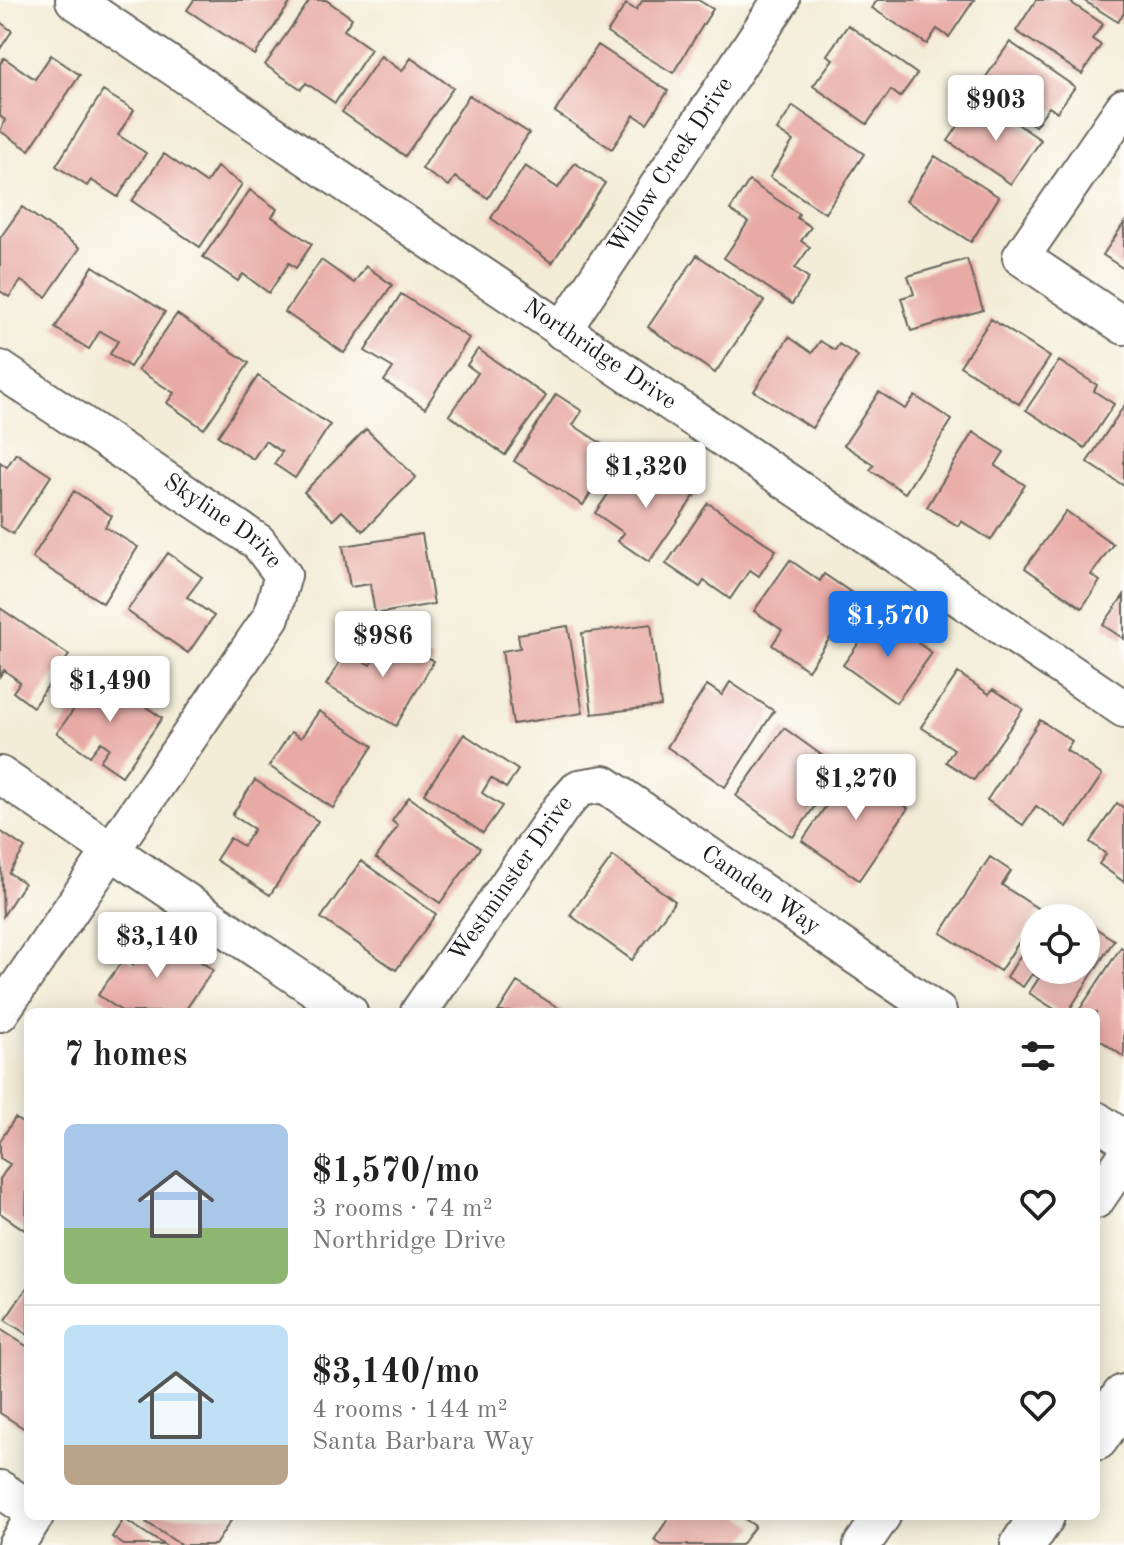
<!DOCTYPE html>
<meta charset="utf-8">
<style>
body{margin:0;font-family:"Old Standard TT",serif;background:#f6f6f6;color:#222;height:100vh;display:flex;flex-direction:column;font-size:30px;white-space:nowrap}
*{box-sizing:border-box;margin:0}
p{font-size:26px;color:#767676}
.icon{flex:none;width:44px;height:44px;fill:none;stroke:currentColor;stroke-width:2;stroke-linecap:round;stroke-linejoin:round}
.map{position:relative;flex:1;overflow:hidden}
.sheet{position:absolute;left:24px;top:1008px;width:1076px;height:512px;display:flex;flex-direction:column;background:#fff;border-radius:12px;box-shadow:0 4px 20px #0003}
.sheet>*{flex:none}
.buttons{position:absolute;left:1020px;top:904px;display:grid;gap:16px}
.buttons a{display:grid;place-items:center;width:80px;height:80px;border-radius:50%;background:#fff;box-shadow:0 4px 20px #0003;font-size:40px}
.price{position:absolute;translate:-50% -68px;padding:0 18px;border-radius:8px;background:#fff;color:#222;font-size:26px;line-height:52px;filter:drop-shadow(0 2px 4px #0008)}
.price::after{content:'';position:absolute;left:50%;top:48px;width:24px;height:18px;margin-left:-12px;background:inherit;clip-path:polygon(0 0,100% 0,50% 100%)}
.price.on{background:#1a73e8;color:#fff}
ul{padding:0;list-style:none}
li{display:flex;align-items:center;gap:24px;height:200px;padding:0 40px}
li+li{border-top:2px solid #e0e0e0}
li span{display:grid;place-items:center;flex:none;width:224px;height:160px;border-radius:12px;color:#555}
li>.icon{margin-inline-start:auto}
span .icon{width:96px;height:96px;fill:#fffc;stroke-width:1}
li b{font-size:34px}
h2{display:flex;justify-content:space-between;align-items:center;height:96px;padding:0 40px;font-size:34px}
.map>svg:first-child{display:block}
</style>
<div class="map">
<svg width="1124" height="1545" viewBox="0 0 1124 1545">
<rect width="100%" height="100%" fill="#fdfcf7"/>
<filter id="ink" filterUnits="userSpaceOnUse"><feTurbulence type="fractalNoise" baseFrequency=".0125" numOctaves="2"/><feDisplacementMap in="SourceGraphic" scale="16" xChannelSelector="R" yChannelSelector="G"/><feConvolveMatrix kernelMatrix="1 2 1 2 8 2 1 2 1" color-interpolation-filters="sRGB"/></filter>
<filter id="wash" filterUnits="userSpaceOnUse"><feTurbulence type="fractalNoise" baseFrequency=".006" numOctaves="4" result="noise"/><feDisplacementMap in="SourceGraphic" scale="32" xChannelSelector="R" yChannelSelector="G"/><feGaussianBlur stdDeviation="1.8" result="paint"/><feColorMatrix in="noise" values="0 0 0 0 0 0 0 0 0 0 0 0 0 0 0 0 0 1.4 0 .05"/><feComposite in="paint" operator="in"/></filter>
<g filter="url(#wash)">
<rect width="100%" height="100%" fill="#f3ecd7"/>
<g id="blocks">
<path fill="#e8aaa5" d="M194 0H292L255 55 187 10Z
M310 0H326L352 18 344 30 371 49 335 103 306 83 301 89 265 65Z
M643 0H698L713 9 673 73 607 33 626 4 636 10Z
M877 0H974L949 37 937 29 927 44 872 8Z
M1036 0H1067L1103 24 1092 39 1101 45 1082 74 1016 31Z
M1083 0H1124V13L1118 22Z
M0 22 12 31 0 49Z
M848 25 917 74 900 97 891 90 867 124 813 86 833 59 827 55Z
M1010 42 1075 87 1057 112 1049 107 1035 126 979 87Z
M598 45 668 91 647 123 634 115 612 149 555 112Z
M51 55 80 75 29 150 0 131 5 120 0 116V64L4 58 35 79Z
M381 56 402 71 411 58 453 88 405 156 342 112Z
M103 91 134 110 118 135 146 153 118 197 91 180 87 186 56 166Z
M469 95 529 133 488 198 455 177 449 186 422 169Z
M988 104 1041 140 1011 184 948 141 967 113 977 120Z
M793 106 864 154 825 213 770 177 793 141 777 130Z
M164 154 206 183 217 167 242 184 200 247 132 201Z
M935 156 999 197 971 242 906 201Z
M575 163 605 183 552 263 491 218 525 166 558 188Z
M749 181 799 214 797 218 811 227 801 241 810 247 795 268 809 278 792 304 724 258 748 222 730 210Z
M250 190 277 209 272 217 312 244 296 268 289 263 269 293 243 274 238 281 203 257Z
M22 207 80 248 46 297 21 281 9 297 0 291V238Z
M1124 223V269L1103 255Z
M697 255 764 301 715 373 648 327Z
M967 259 983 310 911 331 901 298 914 294 908 276Z
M321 260 354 283 366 266 392 285 344 353 285 312Z
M93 266 165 312 130 367 110 354 118 341 100 331 89 349 55 328Z
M401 294 469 338 425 408 384 381 393 368 365 351Z
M177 314 249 363 204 429 167 403 174 393 138 370Z
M991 319 1050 357 1019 404 960 366Z
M789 337 812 353 820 341 835 350 839 344 858 356 812 428 754 391Z
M478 349 546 396 505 455 449 415 478 373 467 365Z
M1059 361 1097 385 1094 391 1114 404 1085 448 1026 410Z
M258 376 330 425 295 478 274 464 282 452 265 441 253 459 218 436Z
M879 392 905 409 915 396 952 420 905 493 870 470 874 465 844 445Z
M556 394 582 411 573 425 616 453 583 505 514 461Z
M1124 406V486L1087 462Z
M366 429 416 477 363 531 342 511 333 520 304 492Z
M973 432 1004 452 995 466 1025 485 991 540 961 521 958 526 927 507Z
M16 453 51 476 13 534 0 526V462L7 467Z
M669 468 699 489 649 562 618 541 624 533 595 513 625 470 655 490Z
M74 491 112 516 105 527 138 547 103 603 32 558Z
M708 503 776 550 759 576 750 570 730 599 704 581 700 587 666 564Z
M1066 511 1113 544 1091 575 1100 581 1082 608 1025 568Z
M422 534 434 604 375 614 370 584 350 587 343 546Z
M168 553 202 577 187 597 214 616 188 653 127 611Z
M790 560 820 581 824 574 858 597 808 670 772 645 782 630 754 611Z
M1124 595V639L1103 625Z
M0 608 69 655 33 707 13 692 20 682 4 670 0 676Z
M879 615 932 653 896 703 843 665Z
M651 624 661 706 592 714 582 633Z
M568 626 583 713 513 724 502 651 520 648 518 634Z
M388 634 434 661 396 726 326 685 346 651 370 665Z
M958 673 989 694 993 689 1023 709 974 780 946 762 954 749 921 727Z
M99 674 162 718 122 776 100 761 109 748 101 742 90 756 57 733Z
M730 682 774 711 725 787 667 747 707 685 722 695Z
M319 711 373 746 333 808 269 766 291 732 301 738Z
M1040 720 1072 741 1066 750 1102 775 1067 827 1036 806 1023 825 987 800Z
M784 728 841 769 793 837 736 796Z
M464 734 518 770 506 788 491 778 482 793 502 806 483 833 424 794Z
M856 762 892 787 887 794 908 808 859 880 802 841Z
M255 780 318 821 270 895 216 860 230 838 243 846 254 829 232 815Z
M409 797 480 848 440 903 376 858 398 826 392 821Z
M1117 803 1124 808V882L1099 864 1106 854 1090 842Z
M0 831 25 848 9 873 24 883 3 916Z
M613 856 675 901 632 960 570 915Z
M990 857 1011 871 1002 885 1040 910 1000 971 941 933Z
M361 861 436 914 396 970 321 918Z
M1086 922 1114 940 1068 1012H1059L1029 993 1039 978 1032 974 1023 987 1007 977 1034 934V970H1086Z
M156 931 213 970 184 1012H123L98 995 124 958 133 964Z
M1121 947 1124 950V1057L1096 1037V1012H1078Z
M517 982 565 1012H498Z
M15 1118 28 1127 26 1231 0 1213V1179L10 1164 0 1158V1141Z
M28 1286V1335L5 1320Z
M0 1329 28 1347V1431L0 1413Z
M150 1516H234L215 1545H181L146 1522Z
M664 1516H740L755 1526 741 1545H662L654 1540 668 1519Z
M124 1519 164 1545H124L112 1537Z"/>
</g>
</g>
<g filter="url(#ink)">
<use href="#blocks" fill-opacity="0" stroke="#67655d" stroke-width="2"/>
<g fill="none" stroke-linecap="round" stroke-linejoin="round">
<defs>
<g id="minor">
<path id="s1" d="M74 0 1124 709"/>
<path d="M1124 107 1021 257 1124 326"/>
<path id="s2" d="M562 331 781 0"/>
<path id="s3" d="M0 369 258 542 283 575 271 617 0 1013"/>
<path d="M0 775 349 1012"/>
<path id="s4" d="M419 1012 561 808 579 788 604 784 938 1012"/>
<path d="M1096 1120 1124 1139"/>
<path d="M1096 1200 1124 1159"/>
<path d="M0 1489 28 1508"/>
<path d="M16 1545 35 1516"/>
<path d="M862 1545 882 1516"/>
</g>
<path id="highway" d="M1096 1438 1124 1397
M1023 1545 1042 1516"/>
</defs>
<use href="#minor" stroke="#67655d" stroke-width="40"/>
<use href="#highway" stroke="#67655d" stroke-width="48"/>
<use href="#minor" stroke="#fff" stroke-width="36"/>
<use href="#highway" stroke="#fff" stroke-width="44"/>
</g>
</g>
<g text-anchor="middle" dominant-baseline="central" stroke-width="6" stroke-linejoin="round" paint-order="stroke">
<g font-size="24" fill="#1c1c1c" stroke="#fdfcf7">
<text stroke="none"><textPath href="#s2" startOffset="198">Willow Creek Drive</textPath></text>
<text stroke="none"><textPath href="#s1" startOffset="634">Northridge Drive</textPath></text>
<text stroke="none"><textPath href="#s3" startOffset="270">Skyline Drive</textPath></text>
<text stroke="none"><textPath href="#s4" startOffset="162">Westminster Drive</textPath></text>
<text stroke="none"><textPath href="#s4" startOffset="490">Camden Way</textPath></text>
</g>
</g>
</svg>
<div class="buttons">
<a><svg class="icon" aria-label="locate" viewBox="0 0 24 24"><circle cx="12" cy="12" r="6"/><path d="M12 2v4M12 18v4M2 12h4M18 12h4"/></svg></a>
</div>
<b class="price" style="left:996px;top:143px">$903</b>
<b class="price" style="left:646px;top:510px">$1,320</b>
<b class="price on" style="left:888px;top:659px">$1,570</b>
<b class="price" style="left:383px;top:679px">$986</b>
<b class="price" style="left:110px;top:724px">$1,490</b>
<b class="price" style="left:856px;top:822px">$1,270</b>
<b class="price" style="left:157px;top:980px">$3,140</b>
<section class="sheet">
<h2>7 homes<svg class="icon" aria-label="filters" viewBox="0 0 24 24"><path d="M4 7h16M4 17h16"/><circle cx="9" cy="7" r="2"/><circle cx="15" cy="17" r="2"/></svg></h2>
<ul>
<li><span style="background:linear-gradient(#a9c7e8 65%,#8fb573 0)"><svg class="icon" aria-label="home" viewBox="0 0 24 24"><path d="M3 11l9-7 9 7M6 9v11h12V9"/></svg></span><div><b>$1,570/mo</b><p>3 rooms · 74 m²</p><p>Northridge Drive</p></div><svg class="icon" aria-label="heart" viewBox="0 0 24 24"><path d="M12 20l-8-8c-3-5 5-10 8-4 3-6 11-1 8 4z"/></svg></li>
<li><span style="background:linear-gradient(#bfe0f5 75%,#b9a48a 0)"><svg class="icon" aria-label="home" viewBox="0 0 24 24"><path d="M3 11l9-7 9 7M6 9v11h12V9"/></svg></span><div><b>$3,140/mo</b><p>4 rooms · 144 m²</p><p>Santa Barbara Way</p></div><svg class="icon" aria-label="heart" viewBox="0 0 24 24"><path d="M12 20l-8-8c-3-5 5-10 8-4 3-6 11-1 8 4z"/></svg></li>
</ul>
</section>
</div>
